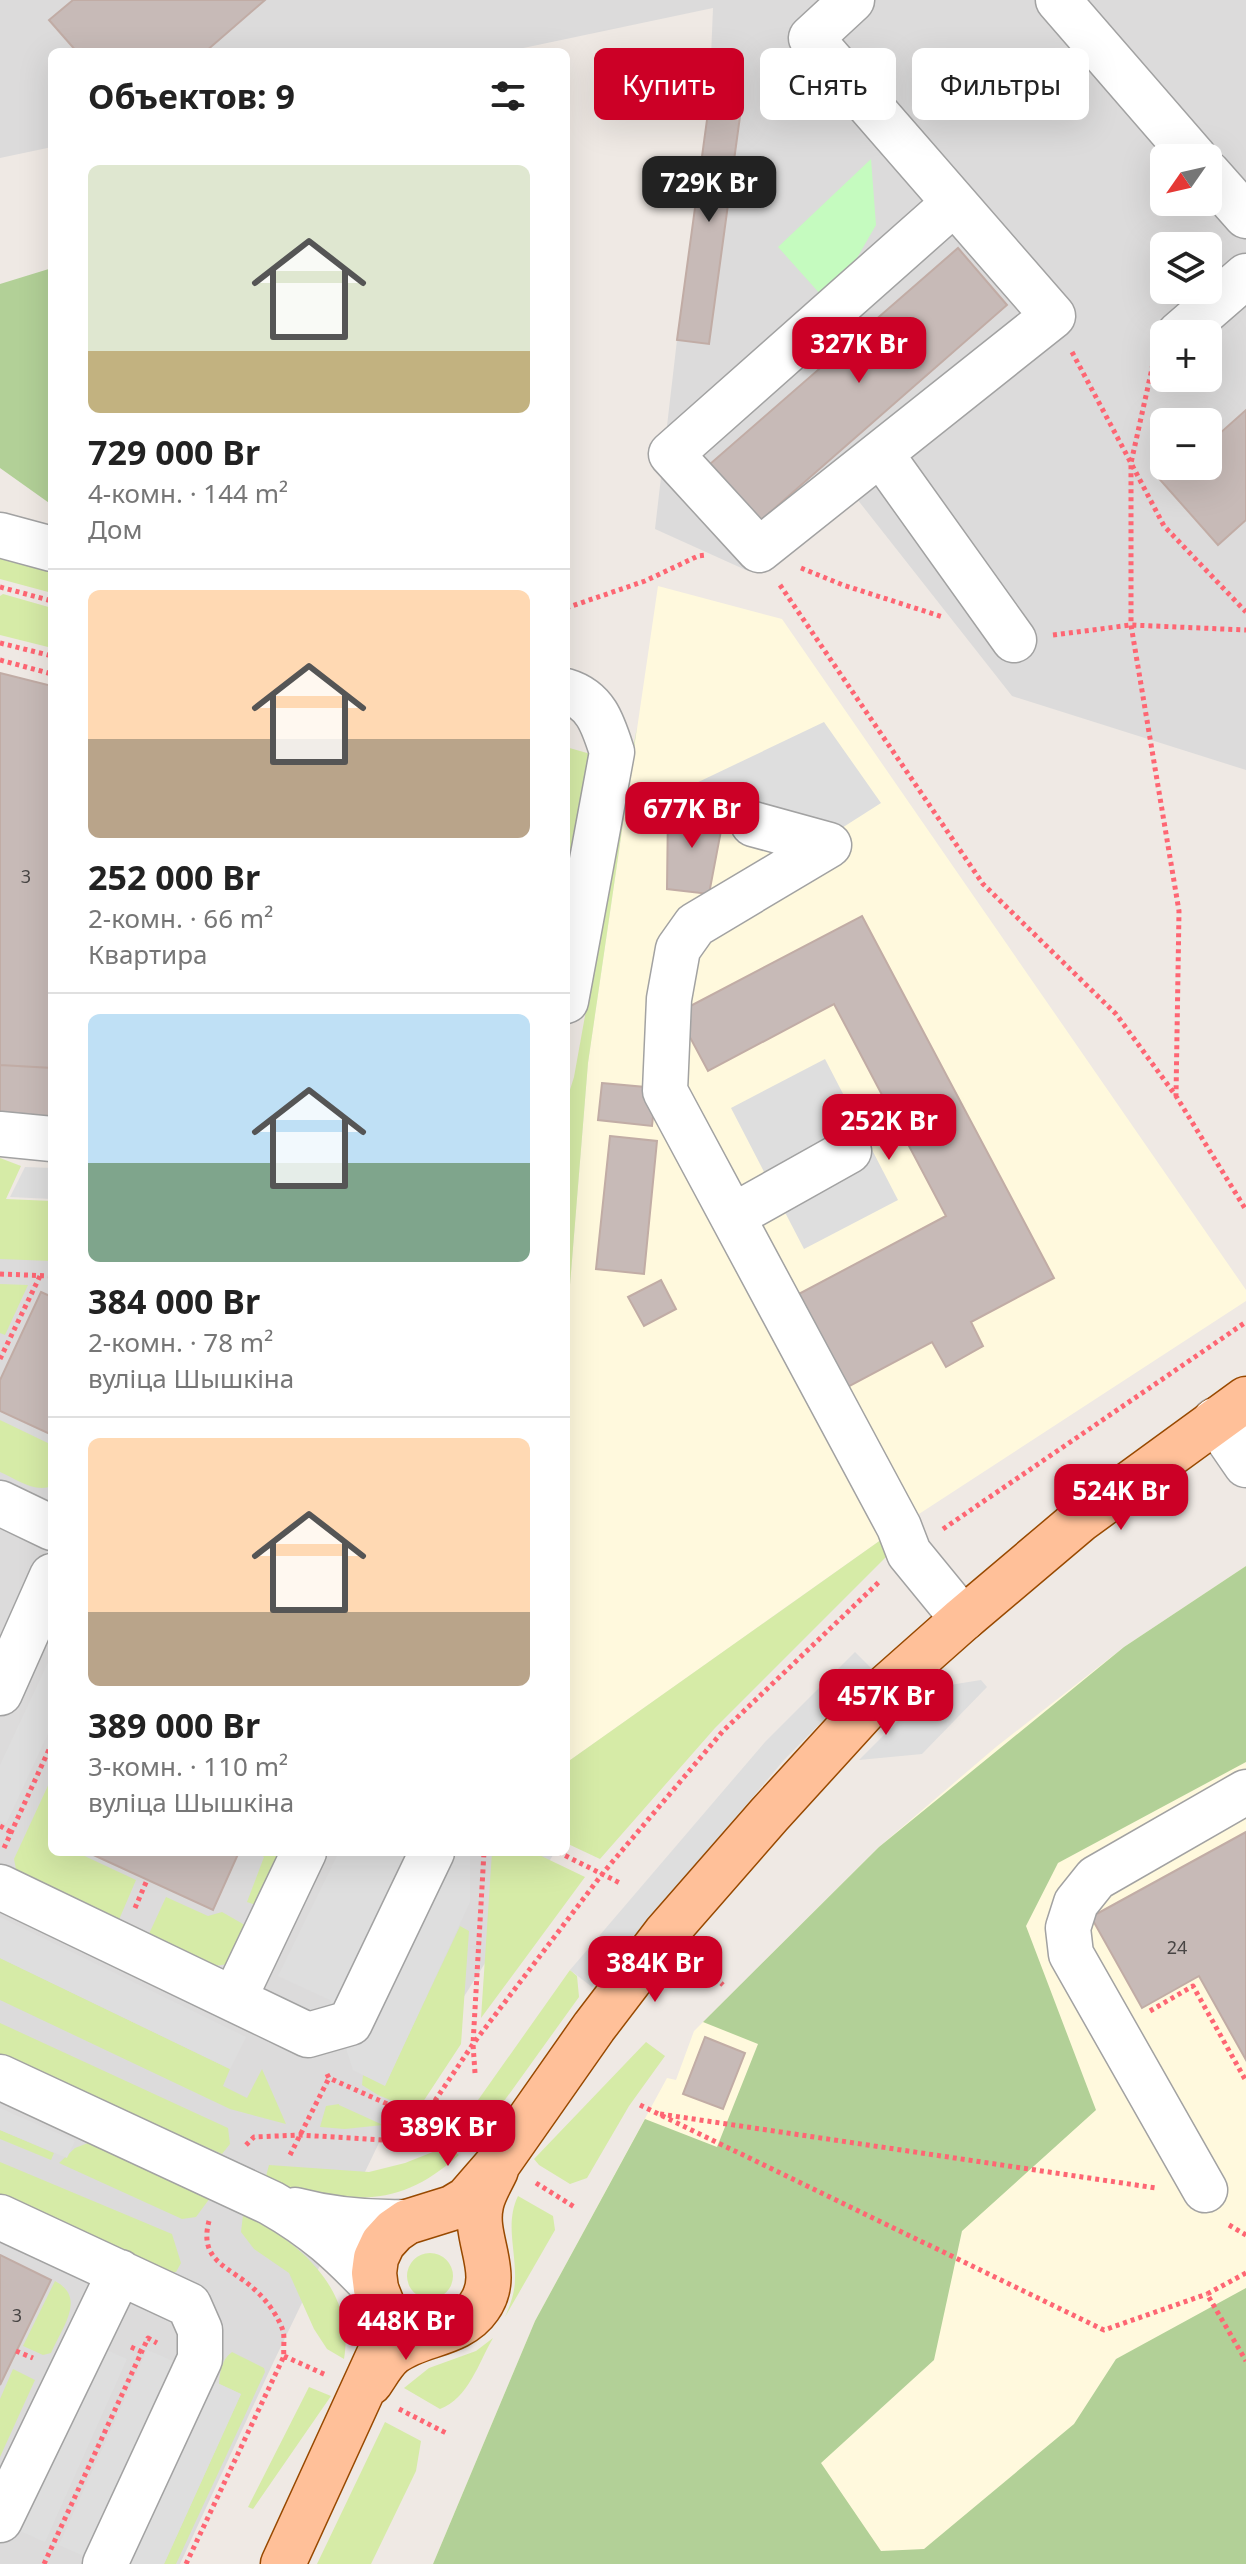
<!DOCTYPE html>
<html lang="ru">
<meta charset="utf-8">
<style>
body{margin:0;font-family:"Noto Sans",sans-serif;background:#f2f2f2;color:#222;height:100vh;display:flex;flex-direction:column;font-size:30px;white-space:nowrap}
*{box-sizing:border-box;margin:0}
p{font-size:26px;color:#767676}
.icon{flex:none;width:44px;height:44px;fill:none;stroke:currentColor;stroke-width:2;stroke-linecap:round;stroke-linejoin:round}
.map{position:relative;flex:1;overflow:hidden}
.panel{position:absolute;left:48px;top:48px;width:522px;height:1808px;display:flex;flex-direction:column;background:#fff;border-radius:12px;box-shadow:0 8px 32px #0002}
.panel>*{flex:none}
.hud{position:absolute;left:594px;top:48px;width:532px;height:72px;display:flex;gap:16px}
.needle{width:52px;rotate:236deg}
.tools{position:absolute;left:1150px;top:144px;display:grid;gap:16px}
.tools a{display:grid;place-items:center;width:72px;height:72px;border-radius:12px;background:#fff;box-shadow:0 8px 32px #0002;font-size:40px}
.price{position:absolute;translate:-50% -68px;padding:0 18px;border-radius:16px;background:#cc0026;color:#fff;font-size:26px;line-height:52px;filter:drop-shadow(0 2px 4px #0008)}
.price::after{content:'';position:absolute;left:50%;top:48px;width:24px;height:18px;margin-left:-12px;background:inherit;clip-path:polygon(0 0,100% 0,50% 100%)}
.price.on{background:#222;color:#fff}
ul{padding:0;list-style:none}
li{display:grid;align-content:center;gap:16px;height:424px;padding:0 40px}
li+li{border-top:2px solid #e0e0e0}
li span{display:grid;place-items:center;height:248px;border-radius:12px;color:#555}
li>.icon{margin-inline-start:auto}
span .icon{width:144px;height:144px;fill:#fffc;stroke-width:1}
li b{font-size:34px}
h2{display:flex;justify-content:space-between;align-items:center;height:96px;padding:0 40px;font-size:34px}
.pill{padding:0 28px;border-radius:12px;background:#fff;box-shadow:0 8px 32px #0002;font-size:28px;line-height:72px}
.pill.on{background:#cc0026;color:#fff}
.map>svg:first-child{display:block}
</style>
<div class="map">
<svg width="1246" height="2564" viewBox="0 0 1246 2564">
<rect width="100%" height="100%" fill="#efe9e4"/>
<path fill="#dcdbdb" fill-rule="evenodd" d="M0 0H1246V770L1012 696 857 499 748 571 655 529 677 340 709 105 713 8 504 52H52V147L0 158ZM1164 158H1208V202H1164ZM1164 246H1208V290H1164ZM1164 334H1208V378H1164ZM1164 422H1208V466H1164Z
M0 1239 52 1242V1852H555L402 2095 274 2361 180 2564H0Z"/>
<path fill="#fff9dd" d="M658 586 782 619 1246 1290V1301L899 1527 566 1763V1334L588 1063Z
M1246 1566V2564H433L535 2321 667 2078 676 2080 694 2031 879 1847 996 1747 1124 1647Z"/>
<path fill="#d6eba7" d="M0 550 52 564V593L0 579Z
M3 594 52 608V648L0 635V596Z
M637 727 588 1063 566 1334V1102L574 1077Z
M566 747 594 755 566 885Z
M0 1158 21 1166 6 1199 52 1201V1261L0 1259Z
M0 1284 28 1285 5 1335 0 1333Z
M0 1420 52 1445V1486C34 1493 16 1479 0 1472Z
M885 1537 892 1551 715 1728 600 1859 566 1843V1763Z
M52 1777V1852H76L136 1880 118 1922 17 1874 14 1859Z
M256 1852H285L259 1906 247 1902 264 1857Z
M492 1852H533L585 1877 481 2018Z
M166 1897 208 1916 222 1912 250 1928 228 1964 215 1966 148 1936Z
M460 1926 469 1931 461 2044 417 2111 378 2095 362 2085 363 2075 385 2085Z
M0 1958 230 2069 223 2086 247 2098 262 2069 286 2124 230 2109 0 2000Z
M570 1970 577 1976 579 1997 484 2129 472 2121 471 2110Z
M0 2023 228 2128 230 2144 222 2154 0 2058Z
M646 2042 665 2056 629 2106 587 2178 570 2184 539 2165 534 2159Z
M339 2104V2105L383 2125 345 2129 320 2127 326 2106Z
M0 2130 54 2153 51 2160 0 2139Z
M88 2143 210 2198 196 2217 182 2219 59 2163 75 2148Z
M448 2146 459 2155C416 2193 382 2203 325 2195 315 2194 303 2194 294 2190 284 2187 275 2180 266 2176L269 2165 369 2172 405 2163Z
M0 2162 172 2234 181 2263 176 2272H157L0 2195Z
M518 2196 553 2216 555 2230 505 2317C510 2305 515 2293 515 2279 516 2250 505 2223 518 2196Z
M243 2215C299 2240 356 2291 344 2359L327 2349 314 2329 289 2273 254 2249 241 2232Z
M407 2276a23 23 0 1 1 46 0a23 23 0 1 1-46 0Z
M55 2281C87 2298 62 2327 51 2353L43 2355 23 2346Z
M493 2338C479 2362 468 2399 440 2409L404 2388 429 2368 476 2351Z
M232 2352 264 2368 265 2372 176 2564H164L241 2394 219 2384C220 2372 221 2360 232 2352Z
M13 2369 35 2380 0 2457V2399Z
M309 2387 331 2396 253 2509 248 2507Z
M385 2422 421 2441 416 2471 371 2564H317Z"/>
<path fill="#b2d097" d="M52 268V505L0 468V284Z
M1246 1566V1762L1058 1863 1026 1926 1096 2110 962 2231 934 2360 821 2463 881 2551 924 2549 1074 2424 1116 2359 1246 2288V2564H433L535 2321 645 2119 717 2147 758 2044 703 2022 879 1847 1124 1647Z"/>
<path fill="#c5fbbf" d="M871 159 876 225 830 305 778 247Z"/>
<path fill="#dedede" d="M824 722 881 803 834 833 690 786Z
M825 1059 898 1200 804 1249 731 1108Z
M25 1167 52 1168V1199L10 1197Z
M855 1652 873 1670 784 1760 592 1987 570 1970 765 1742Z
M52 1654V1725L6 1824 0 1821V1765Z
M981 1680 987 1687 922 1754 859 1760 931 1688Z
M339 1852H470V1902L385 2086 353 2070 330 2000 278 1976Z
M0 1917 246 2037 230 2069 0 1958Z
M0 2108 75 2141 67 2158 0 2130Z
M102 2348 127 2359 45 2542 20 2531Z
M147 2350 178 2363 88 2558 59 2545Z
M211 2380 241 2394 164 2564H128Z"/>
<path fill="#c7bab7" stroke="#c1aca5" stroke-width="2" d="M73 0H265L205 52H77L49 20Z
M709 105 741 109 709 344 677 340Z
M958 248 1007 305 760 521 710 464Z
M1246 410V520L1218 545 1155 474 1164 466H1208V441L1209 443Z
M1164 435V457L1153 445Z
M0 673 52 686V1068L0 1065Z
M668 809 724 815 709 894 667 889Z
M862 916 1054 1278 971 1322 983 1346 946 1367 932 1342 844 1389 795 1296 946 1216 834 1004 708 1071 677 1013Z
M0 1065 52 1068V1118L0 1116Z
M602 1083 656 1088 652 1126 598 1120Z
M610 1136 657 1141 644 1274 596 1269Z
M661 1280 676 1309 644 1326 628 1297Z
M41 1292 52 1297V1435L0 1411V1380Z
M1246 1832V2060L1199 1976 1142 2008 1091 1917Z
M87 1852H239L213 1910Z
M705 2037 745 2053 723 2109 683 2094Z
M0 2255 51 2280 0 2385Z"/>
<g fill="none" stroke-linecap="round" stroke-linejoin="round">
<defs>
<path id="minor" d="M852 0 811 38 1053 316 759 550 671 454 953 204
M1058 0 1195 158
M1208 173 1246 216
M1179 334 1246 276
M881 454 1014 640
M0 535 52 549
M566 691C596 700 603 724 612 752L566 1001
M753 824 829 845 695 925 678 949 669 999 665 1091 899 1527 909 1553 963 1619
M0 1134 52 1139
M733 1216 849 1151
M1215 1420 1246 1465
M0 1503 52 1528
M0 1693 52 1576
M0 1887 308 2035 350 2023 432 1852
M234 1999 304 1852
M0 2077 271 2203C315 2228 341 2252 376 2289
M1205 2190 1071 1954 1068 1928 1076 1903 1096 1878 1246 1792
M295 2210C333 2220 368 2223 407 2222
M0 2217 189 2305 200 2330V2359L105 2564
M0 2520 120 2272"/>
<path id="major" d="M370 2383C377 2373 384 2360 393 2353 419 2333 459 2336 479 2307 503 2274 473 2239 481 2205 483 2193 491 2181 496 2170
M283 2564 381 2350 385 2332 382 2304 376 2289 374 2273 376 2258 383 2243 394 2231 407 2222 452 2208 467 2199 500 2161 594 2027 665 1934 769 1815 884 1689 963 1619 1080 1520 1246 1399"/>
</defs>
<use href="#minor" stroke="#a2a2a2" stroke-width="47"/>
<use href="#major" stroke="#984900" stroke-width="47"/>
<path stroke="#fe6673" stroke-width="5" stroke-dasharray="4 4" stroke-linecap="butt" d="M1072 352 1131 463V625L1179 911 1176 1096
M1153 364 1131 463 1164 526 1246 612
M801 568 843 585 943 617
M780 585 983 884 1116 1014 1176 1096 1246 1210
M0 587 52 601
M566 608 645 581 698 556 707 555
M1053 635 1131 625 1246 630
M0 643 52 656
M0 660 52 674
M0 1274 52 1276
M0 1359 40 1276
M943 1529 1246 1322
M0 1826 11 1832
M4 1848 52 1743
M558 1852 622 1884
M135 1908 147 1880
M697 1962 723 1985
M1150 2011 1193 1986 1246 2081
M475 2073 473 2044 484 1852
M327 2074 329 2078 466 2139
M640 2105 1104 2330 1207 2294
M660 2114 1156 2188
M246 2145 254 2137 300 2135 383 2140 408 2131 422 2120 473 2044 603 1873 723 1731 880 1581
M290 2155 329 2078
M536 2183 576 2208
M1229 2225 1246 2235
M1246 2273 1207 2294 1246 2361
M131 2347 142 2352
M16 2351 33 2358
M284 2356 326 2375
M399 2409 448 2434
M44 2564 148 2338 157 2343
M186 2564 284 2356C283 2349 285 2338 283 2331 279 2317 265 2298 254 2289 231 2267 198 2262 209 2221"/>
<use href="#minor" stroke="#fff" stroke-width="44"/>
<use href="#major" stroke="#ffc099" stroke-width="44"/>
</g>
<g text-anchor="middle" dominant-baseline="central" stroke-width="8" stroke-linejoin="round" paint-order="stroke">
<g font-size="18" fill="#484544">
<text x="26" y="876">3</text>
<text x="1177" y="1947">24</text>
<text x="17" y="2315">3</text>
</g>
</g>
</svg>
<div class="tools">
<a><svg class="needle" viewBox="-14 -14 28 28"><path d="M0-13l5 13h-10z" fill="#e53935"/><path d="M0 13l5-13h-10z" fill="#767676"/></svg></a>
<a><svg class="icon" aria-label="layers" viewBox="0 0 24 24"><path d="M12 4l9 5-9 5-9-5zM3 14l9 5 9-5"/></svg></a>
<a>+</a>
<a>−</a>
</div>
<b class="price on" style="left:709px;top:224px">729K Br</b>
<b class="price" style="left:859px;top:385px">327K Br</b>
<b class="price" style="left:692px;top:850px">677K Br</b>
<b class="price" style="left:889px;top:1162px">252K Br</b>
<b class="price" style="left:1121px;top:1532px">524K Br</b>
<b class="price" style="left:886px;top:1737px">457K Br</b>
<b class="price" style="left:655px;top:2004px">384K Br</b>
<b class="price" style="left:448px;top:2168px">389K Br</b>
<b class="price" style="left:406px;top:2362px">448K Br</b>
<div class="hud">
<a class="pill on">Купить</a>
<a class="pill">Снять</a>
<a class="pill">Фильтры</a>
</div>
<section class="panel">
<h2>Объектов: 9<svg class="icon" aria-label="filters" viewBox="0 0 24 24"><path d="M4 7h16M4 17h16"/><circle cx="9" cy="7" r="2"/><circle cx="15" cy="17" r="2"/></svg></h2>
<ul>
<li><span style="background:linear-gradient(#dfe7d0 75%,#c2b280 0)"><svg class="icon" aria-label="home" viewBox="0 0 24 24"><path d="M3 11l9-7 9 7M6 9v11h12V9"/></svg></span><div><b>729 000 Br</b><p>4-комн. · 144 m²</p><p>Дом</p></div></li>
<li><span style="background:linear-gradient(#ffd9b3 60%,#b9a48a 0)"><svg class="icon" aria-label="home" viewBox="0 0 24 24"><path d="M3 11l9-7 9 7M6 9v11h12V9"/></svg></span><div><b>252 000 Br</b><p>2-комн. · 66 m²</p><p>Квартира</p></div></li>
<li><span style="background:linear-gradient(#bfe0f5 60%,#7fa58c 0)"><svg class="icon" aria-label="home" viewBox="0 0 24 24"><path d="M3 11l9-7 9 7M6 9v11h12V9"/></svg></span><div><b>384 000 Br</b><p>2-комн. · 78 m²</p><p>вуліца Шышкіна</p></div></li>
<li><span style="background:linear-gradient(#ffd9b3 70%,#b9a48a 0)"><svg class="icon" aria-label="home" viewBox="0 0 24 24"><path d="M3 11l9-7 9 7M6 9v11h12V9"/></svg></span><div><b>389 000 Br</b><p>3-комн. · 110 m²</p><p>вуліца Шышкіна</p></div></li>
</ul>
</section>
</div>
